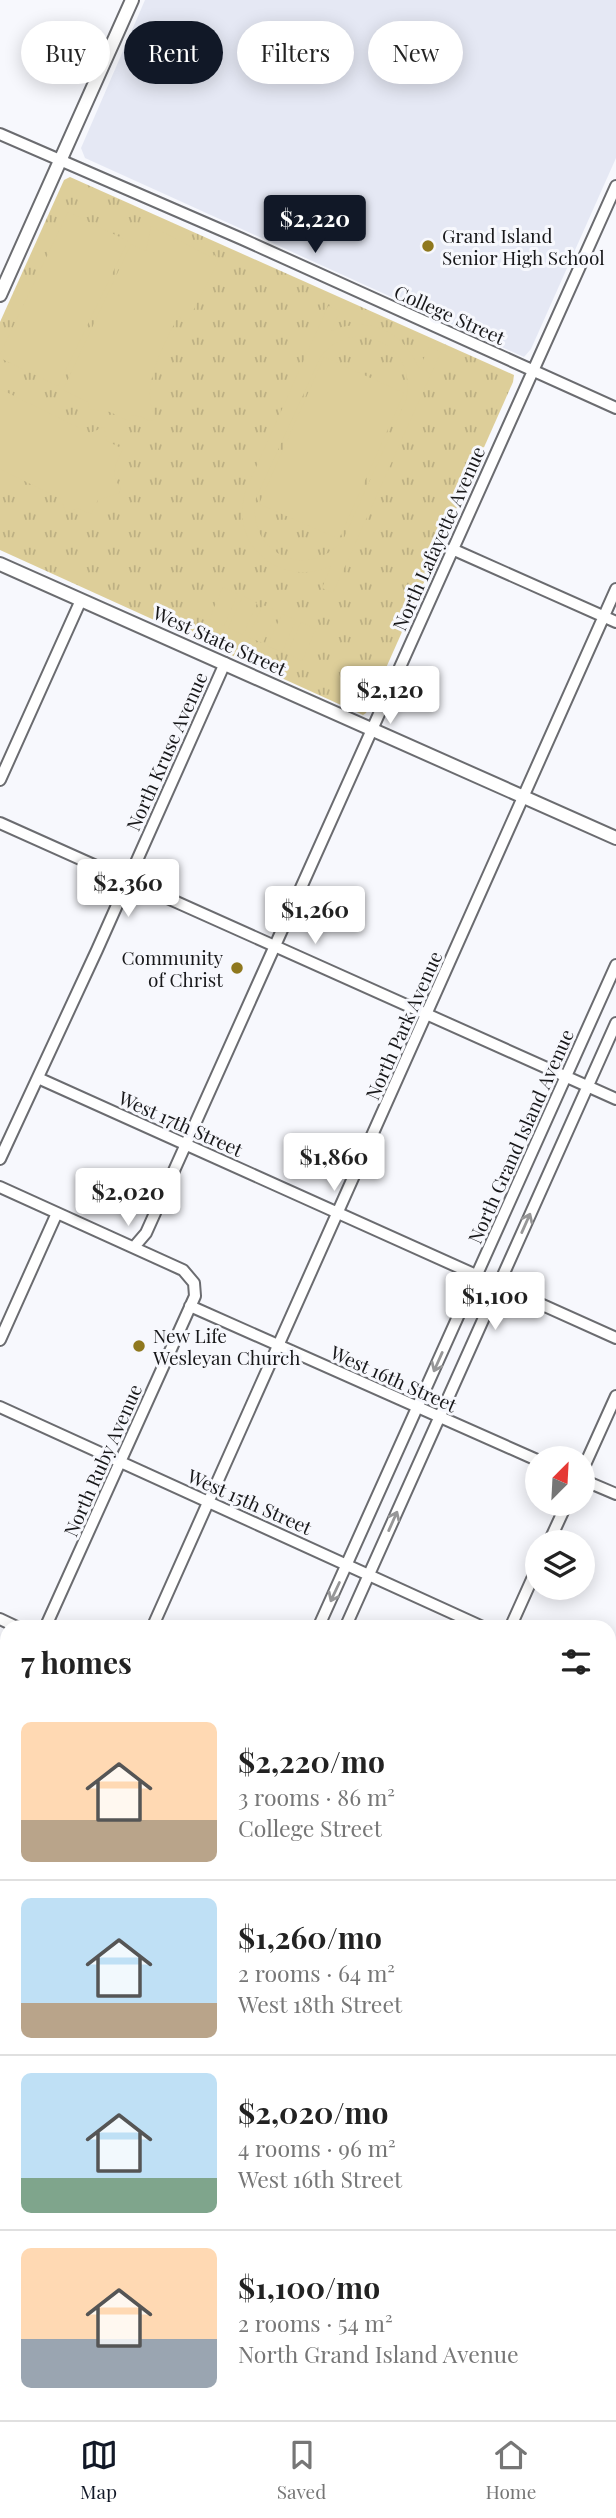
<!DOCTYPE html>
<meta charset="utf-8">
<style>
body{margin:0;font-family:"Playfair Display",serif;background:#f2f2f2;color:#222;height:100vh;display:flex;flex-direction:column;font-size:26px;white-space:nowrap}
*{box-sizing:border-box;margin:0}
p{font-size:23px;color:#767676}
.icon{flex:none;width:38px;height:38px;fill:none;stroke:currentColor;stroke-width:2;stroke-linecap:round;stroke-linejoin:round}
.map{position:relative;flex:1;overflow:hidden}
.details{position:absolute;left:0px;top:1620px;width:616px;height:800px;display:flex;flex-direction:column;background:#fff;border-radius:21px 21px 0 0;box-shadow:0 4px 18px #0003}
.details>*{flex:none}
.top-card{position:absolute;left:21px;top:21px;width:574px;height:63px;display:flex;gap:14px}
.needle{width:46px;rotate:24deg}
.controls{position:absolute;left:525px;top:1446px;display:grid;gap:14px}
.controls a{display:grid;place-items:center;width:70px;height:70px;border-radius:50%;background:#fff;box-shadow:0 4px 18px #0003;font-size:35px}
.price{position:absolute;translate:-50% -60px;padding:0 16px;border-radius:7px;background:#fff;color:#222;font-size:23px;line-height:46px;filter:drop-shadow(0 2px 4px #0008)}
.price::after{content:'';position:absolute;left:50%;top:42px;width:21px;height:16px;margin-left:-10px;background:inherit;clip-path:polygon(0 0,100% 0,50% 100%)}
.price.current{background:#111827;color:#fff}
ul{padding:0;list-style:none}
li{display:flex;align-items:center;gap:21px;height:175px;padding:0 21px}
li+li{border-top:2px solid #e0e0e0}
li span{display:grid;place-items:center;flex:none;width:196px;height:140px;border-radius:10px;color:#555}
li>.icon{margin-inline-start:auto}
span .icon{width:84px;height:84px;fill:#fffc;stroke-width:1}
li b{font-size:30px}
h2{display:flex;justify-content:space-between;align-items:center;height:84px;padding:0 21px;font-size:30px}
.pill{padding:0 24px;border-radius:32px;background:#fff;box-shadow:0 4px 18px #0003;font-size:24px;line-height:63px}
.pill.current{background:#111827;color:#fff}
.menu{display:flex;justify-content:space-around;align-items:center;height:98px;border-top:2px solid #e0e0e0;background:#fff;font-size:19px;color:#767676}
.menu a{display:grid;justify-items:center;gap:4px}
.menu .current{color:#111827}
.map>svg:first-child{display:block}
</style>
<div class="map">
<svg width="616" height="2420" viewBox="0 0 616 2420">
<defs>
<pattern id="grass-tufts" width="24" height="20" patternUnits="userSpaceOnUse" patternTransform="scale(1.75)"><rect width="24" height="20" fill="#ddce99"/><path d="M3 7l-1-3M5 7V3M7 7l1-3M15 17l-1-3M17 17v-4M19 17l1-3" fill="none" stroke="#bdb083"/></pattern>
</defs>
<rect width="100%" height="100%" fill="#f7f8fd"/>
<path fill="#e5e8f4" d="M145 0H616V158L531 349 524 357 85 158 81 148Z"/>
<path fill="url(#grass-tufts)" d="M70 177 514 375 513 382 366 713 363 715 0 550V322L64 180Z"/>
<path fill="#ddce99" fill-rule="evenodd" d="M68 212 128 241 58 386 0 358V354Z
M151 226 211 257 215 255 218 261 187 323 178 316C165 344 139 386 155 416L153 420 149 421 142 417 132 415 129 421 110 412 89 409 88 402 63 390 131 244 146 251Z
M328 306 340 311 331 331C369 315 404 331 419 369L429 347 441 352 333 593 322 588 331 566C279 589 228 544 246 490ZM362 336C394 341 414 367 406 400L343 540C307 583 245 552 256 498L320 358C330 343 344 337 362 336Z
M324 357 404 393 339 539 259 504Z
M0 389 90 433 104 427 107 441 123 449C116 463 109 474 121 488L119 493 98 500 91 514 78 508 66 513 61 499 0 469Z
M223 587 238 594 224 626 209 619Z
M243 596 257 603 243 635 228 628Z
M263 605 277 611 263 643 248 637Z
M282 614 296 620 282 652 267 646Z
M301 622 316 629 302 661 287 654Z"/>
<g fill="none" stroke-linecap="round" stroke-linejoin="round">
<defs>
<path id="minor" d="M0 134 242 239 616 408
M452 549 616 622
M0 780 81 600
M0 823 616 1099
M38 1078 616 1338
M0 1159 97 950 225 663
M0 1187 183 1270 194 1283 195 1296 45 1628
M134 1247 146 1233 616 186
M190 1306 537 1460
M0 1340 57 1213
M0 1407 485 1628
M583 1469 616 1396
M583 1480 616 1494
M549 1542 567 1503
M0 1619 19 1628
M152 1628 616 589
M318 1628 616 965
M345 1628 616 1023
M510 1628 537 1568
M609 1683 616 1687
M0 1729 7 1714
M609 1848 616 1847
M0 1986 7 1989
M609 2011H616
M0 2130 7 2134
M609 2175 616 2174
M0 2183 7 2167
M609 2254 616 2356
M0 2272 7 2275
M315 2413 330 2420
M466 2413 467 2420
M0 2414 14 2420
M113 2420 116 2413"/>
<path id="tertiary" d="M0 295 132 0
M0 564 616 838"/>
<path id="secondary" d="M609 1811 616 1796
M0 1834 7 1837
M337 2420 340 2413"/>
</defs>
<use href="#minor" stroke="#6b6c70" stroke-width="14"/>
<use href="#tertiary" stroke="#6b6c70" stroke-width="16"/>
<use href="#secondary" stroke="#6b6c70" stroke-width="18"/>
<use href="#minor" stroke="#fff" stroke-width="10"/>
<use href="#tertiary" stroke="#fff" stroke-width="12"/>
<use href="#secondary" stroke="#fff" stroke-width="14"/>
</g>
<defs><path id="oneway-shaft" d="M-6 0H5M1.5-3L5.5 0L1.5 3" fill="none" stroke-width="1.6" stroke-linecap="round" stroke-linejoin="round" transform="scale(1.75)"/></defs>
<g stroke="#979798">
<use href="#oneway-shaft" transform="translate(526 1223) rotate(-66)"/>
<use href="#oneway-shaft" transform="translate(438 1362) rotate(114)"/>
<use href="#oneway-shaft" transform="translate(393 1521) rotate(-66)"/>
<use href="#oneway-shaft" transform="translate(335 1592) rotate(115)"/>
</g>
<g fill="#8f781e" stroke="#f7f8fd" stroke-width="2.5">
<circle cx="428" cy="246" r="7"/>
<circle cx="237" cy="968" r="7"/>
<circle cx="139" cy="1346" r="7"/>
</g>
<g text-anchor="middle" dominant-baseline="central" stroke-width="6" stroke-linejoin="round" paint-order="stroke">
<g font-size="19" fill="#18181a" stroke="#f7f8fd" text-anchor="start">
<text x="442" y="235">Grand Island<tspan x="442" dy="22">Senior High School</tspan></text>
<text x="223" y="957" text-anchor="end">Community<tspan x="223" dy="22">of Christ</tspan></text>
<text x="153" y="1335">New Life<tspan x="153" dy="22">Wesleyan Church</tspan></text>
</g>
<g font-size="19" fill="#18181a" stroke="#f7f8fd">
<text transform="translate(450 314) rotate(24)">College Street</text>
<text transform="translate(438 538) rotate(-66)">North Lafayette Avenue</text>
<text transform="translate(220 640) rotate(24)">West State Street</text>
<text transform="translate(166 751) rotate(-66)">North Kruse Avenue</text>
<text transform="translate(403 1025) rotate(-66)">North Park Avenue</text>
<text transform="translate(181 1123) rotate(24)">West 17th Street</text>
<text transform="translate(520 1136) rotate(-66)">North Grand Island Avenue</text>
<text transform="translate(394 1378) rotate(24)">West 16th Street</text>
<text transform="translate(102 1460) rotate(-66)">North Ruby Avenue</text>
<text transform="translate(250 1501) rotate(24)">West 15th Street</text>
</g>
</g>
</svg>
<div class="controls">
<a><svg class="needle" viewBox="-14 -14 28 28"><path d="M0-13l5 13h-10z" fill="#e53935"/><path d="M0 13l5-13h-10z" fill="#767676"/></svg></a>
<a><svg class="icon" aria-label="layers" viewBox="0 0 24 24"><path d="M12 4l9 5-9 5-9-5zM3 14l9 5 9-5"/></svg></a>
</div>
<b class="price current" style="left:315px;top:255px">$2,220</b>
<b class="price" style="left:390px;top:726px">$2,120</b>
<b class="price" style="left:128px;top:919px">$2,360</b>
<b class="price" style="left:315px;top:946px">$1,260</b>
<b class="price" style="left:334px;top:1193px">$1,860</b>
<b class="price" style="left:128px;top:1228px">$2,020</b>
<b class="price" style="left:495px;top:1332px">$1,100</b>
<div class="top-card">
<a class="pill">Buy</a>
<a class="pill current">Rent</a>
<a class="pill">Filters</a>
<a class="pill">New</a>
</div>
<section class="details">
<h2>7 homes<svg class="icon" aria-label="filters" viewBox="0 0 24 24"><path d="M4 7h16M4 17h16"/><circle cx="9" cy="7" r="2"/><circle cx="15" cy="17" r="2"/></svg></h2>
<ul>
<li><span style="background:linear-gradient(#ffd9b3 70%,#b9a48a 0)"><svg class="icon" aria-label="home" viewBox="0 0 24 24"><path d="M3 11l9-7 9 7M6 9v11h12V9"/></svg></span><div><b>$2,220/mo</b><p>3 rooms · 86 m²</p><p>College Street</p></div></li>
<li><span style="background:linear-gradient(#bfe0f5 75%,#b9a48a 0)"><svg class="icon" aria-label="home" viewBox="0 0 24 24"><path d="M3 11l9-7 9 7M6 9v11h12V9"/></svg></span><div><b>$1,260/mo</b><p>2 rooms · 64 m²</p><p>West 18th Street</p></div></li>
<li><span style="background:linear-gradient(#bfe0f5 75%,#7fa58c 0)"><svg class="icon" aria-label="home" viewBox="0 0 24 24"><path d="M3 11l9-7 9 7M6 9v11h12V9"/></svg></span><div><b>$2,020/mo</b><p>4 rooms · 96 m²</p><p>West 16th Street</p></div></li>
<li><span style="background:linear-gradient(#ffd9b3 65%,#9aa5b1 0)"><svg class="icon" aria-label="home" viewBox="0 0 24 24"><path d="M3 11l9-7 9 7M6 9v11h12V9"/></svg></span><div><b>$1,100/mo</b><p>2 rooms · 54 m²</p><p>North Grand Island Avenue</p></div></li>
</ul>
</section>
</div>
<nav class="menu">
<a class="current"><svg class="icon" aria-label="map" viewBox="0 0 24 24"><path d="M3 6l6-2 6 2 6-2v14l-6 2-6-2-6 2zM9 4v14M15 6v14"/></svg>Map</a>
<a><svg class="icon" aria-label="saved" viewBox="0 0 24 24"><path d="M7 4h10v16l-5-4-5 4z"/></svg>Saved</a>
<a><svg class="icon" aria-label="home" viewBox="0 0 24 24"><path d="M3 11l9-7 9 7M6 9v11h12V9"/></svg>Home</a>
</nav>
